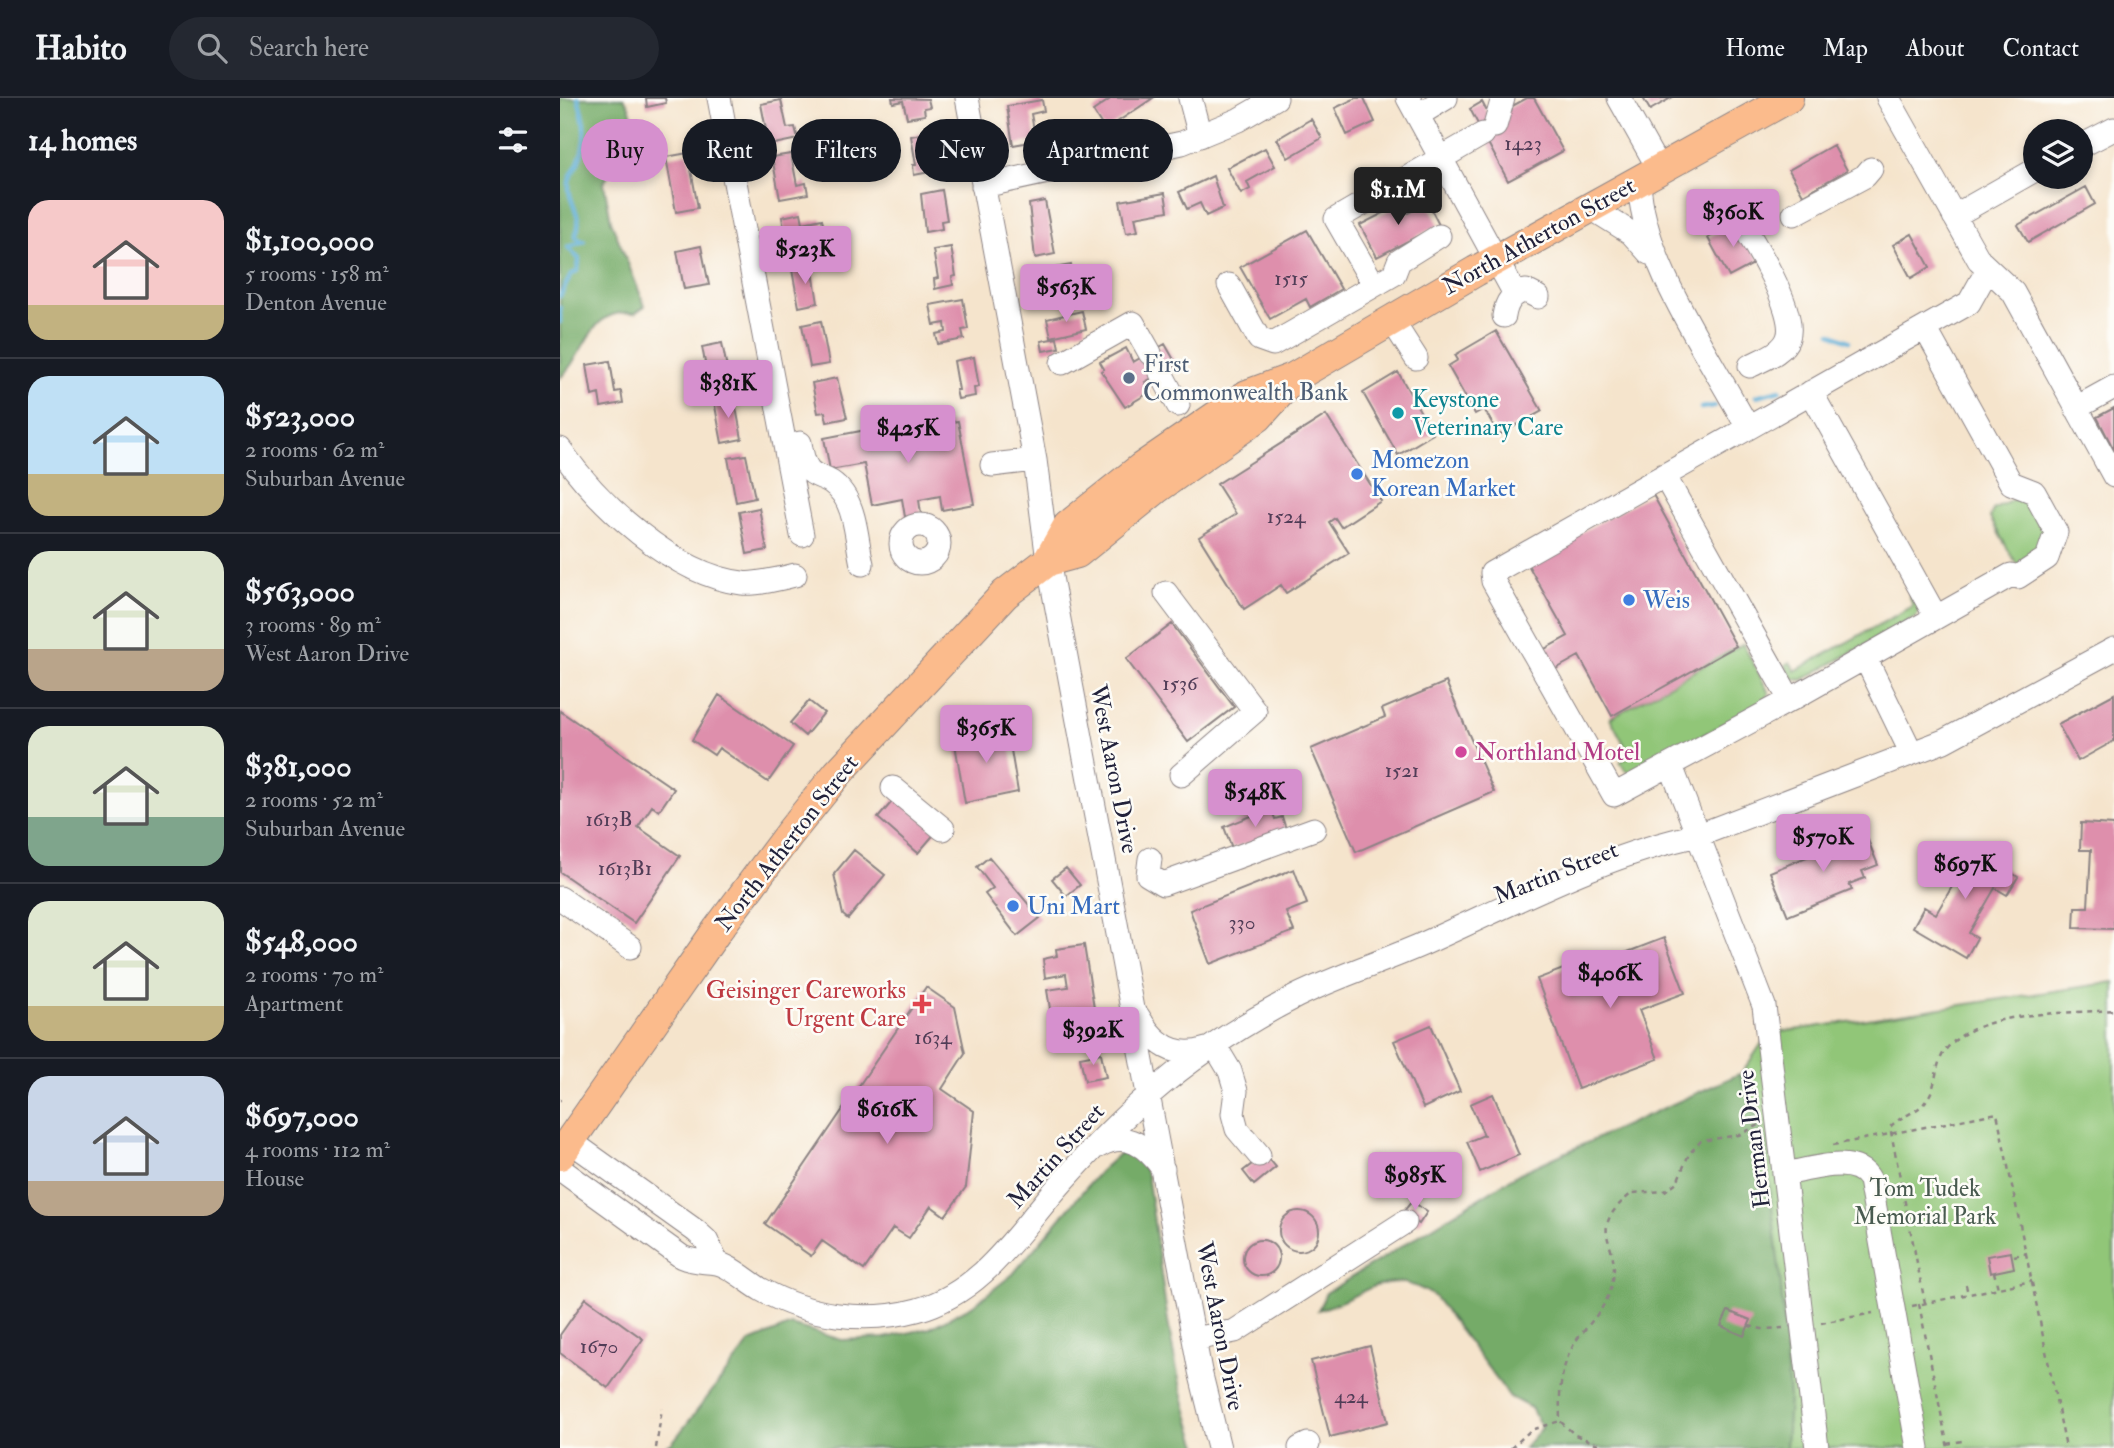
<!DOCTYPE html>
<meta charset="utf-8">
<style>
body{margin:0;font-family:"IM FELL Double Pica",serif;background:#242831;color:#f1f3f6;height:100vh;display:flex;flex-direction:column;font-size:26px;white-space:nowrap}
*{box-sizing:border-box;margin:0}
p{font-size:23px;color:#9ea1a6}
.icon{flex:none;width:38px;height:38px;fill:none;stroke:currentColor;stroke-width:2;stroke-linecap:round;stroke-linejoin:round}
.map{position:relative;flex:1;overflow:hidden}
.panel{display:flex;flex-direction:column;background:#171b24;width:560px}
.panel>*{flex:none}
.banner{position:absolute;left:21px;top:21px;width:665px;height:63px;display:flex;gap:14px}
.fabs{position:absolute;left:1463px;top:21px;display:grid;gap:14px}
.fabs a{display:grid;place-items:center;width:70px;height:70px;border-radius:50%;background:#171b24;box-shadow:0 4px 10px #0003;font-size:35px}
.price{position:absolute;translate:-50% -60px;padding:0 16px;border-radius:7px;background:#d690ce;color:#111;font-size:23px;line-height:46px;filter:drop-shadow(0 2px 4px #0008)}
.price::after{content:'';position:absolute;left:50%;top:42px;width:21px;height:16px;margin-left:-10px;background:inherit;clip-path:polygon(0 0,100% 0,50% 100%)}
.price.active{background:#222;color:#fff}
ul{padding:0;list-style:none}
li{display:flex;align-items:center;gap:21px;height:175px;padding:0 28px}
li+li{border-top:2px solid #363941}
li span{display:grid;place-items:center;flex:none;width:196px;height:140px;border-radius:21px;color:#555}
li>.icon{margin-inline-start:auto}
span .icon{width:84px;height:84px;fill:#fffc;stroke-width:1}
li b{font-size:30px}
h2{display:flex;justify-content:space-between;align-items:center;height:84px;padding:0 28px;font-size:30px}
.tag{padding:0 24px;border-radius:32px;background:#171b24;box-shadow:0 4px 10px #0003;font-size:24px;line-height:63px}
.tag.active{background:#d690ce;color:#111}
header{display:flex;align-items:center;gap:42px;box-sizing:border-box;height:98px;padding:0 35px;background:#171b24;border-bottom:2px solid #363941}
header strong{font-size:33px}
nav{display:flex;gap:38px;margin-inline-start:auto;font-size:24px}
.search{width:490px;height:63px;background:#242831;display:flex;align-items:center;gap:18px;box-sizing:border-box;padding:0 24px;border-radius:38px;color:#9ea1a6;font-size:26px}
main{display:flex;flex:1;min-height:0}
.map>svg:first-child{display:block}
</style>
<header>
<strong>Habito</strong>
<div class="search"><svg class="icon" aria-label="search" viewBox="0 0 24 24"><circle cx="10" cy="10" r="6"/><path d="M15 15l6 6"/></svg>Search here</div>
<nav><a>Home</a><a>Map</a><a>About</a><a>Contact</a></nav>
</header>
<main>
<section class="panel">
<h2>14 homes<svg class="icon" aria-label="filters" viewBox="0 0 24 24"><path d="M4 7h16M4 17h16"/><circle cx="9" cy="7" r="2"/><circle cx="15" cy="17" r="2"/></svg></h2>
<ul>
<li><span style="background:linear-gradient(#f6c9c9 75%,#c2b280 0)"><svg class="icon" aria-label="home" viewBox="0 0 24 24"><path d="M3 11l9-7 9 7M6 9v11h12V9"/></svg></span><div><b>$1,100,000</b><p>5 rooms · 158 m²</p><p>Denton Avenue</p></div></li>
<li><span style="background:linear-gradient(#bfe0f5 70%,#c2b280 0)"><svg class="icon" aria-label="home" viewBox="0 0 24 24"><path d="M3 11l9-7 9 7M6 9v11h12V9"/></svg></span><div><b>$523,000</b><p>2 rooms · 62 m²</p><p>Suburban Avenue</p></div></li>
<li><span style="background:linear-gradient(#dfe7d0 70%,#b9a48a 0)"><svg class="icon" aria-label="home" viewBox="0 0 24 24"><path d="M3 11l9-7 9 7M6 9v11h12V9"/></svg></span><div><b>$563,000</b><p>3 rooms · 89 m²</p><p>West Aaron Drive</p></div></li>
<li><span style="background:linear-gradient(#dfe7d0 65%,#7fa58c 0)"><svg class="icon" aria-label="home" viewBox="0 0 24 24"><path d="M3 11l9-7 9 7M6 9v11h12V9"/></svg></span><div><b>$381,000</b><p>2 rooms · 52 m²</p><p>Suburban Avenue</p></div></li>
<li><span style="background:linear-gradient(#dfe7d0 75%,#c2b280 0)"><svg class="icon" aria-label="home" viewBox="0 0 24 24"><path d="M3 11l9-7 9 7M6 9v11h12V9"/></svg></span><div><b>$548,000</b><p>2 rooms · 70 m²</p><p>Apartment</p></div></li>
<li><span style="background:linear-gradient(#c9d6e8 75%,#b9a48a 0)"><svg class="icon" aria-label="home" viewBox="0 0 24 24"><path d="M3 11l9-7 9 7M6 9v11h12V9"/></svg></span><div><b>$697,000</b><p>4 rooms · 112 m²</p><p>House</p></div></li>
</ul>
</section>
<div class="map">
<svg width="1554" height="1350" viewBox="0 0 1554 1350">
<rect width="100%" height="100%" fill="#fdfcf7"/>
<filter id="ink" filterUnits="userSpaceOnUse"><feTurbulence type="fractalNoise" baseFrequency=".0143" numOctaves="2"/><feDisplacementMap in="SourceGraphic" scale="14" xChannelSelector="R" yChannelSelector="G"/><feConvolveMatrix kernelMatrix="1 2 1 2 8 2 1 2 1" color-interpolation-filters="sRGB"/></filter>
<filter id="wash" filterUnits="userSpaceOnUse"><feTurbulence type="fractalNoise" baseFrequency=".00686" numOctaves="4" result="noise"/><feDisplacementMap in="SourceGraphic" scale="28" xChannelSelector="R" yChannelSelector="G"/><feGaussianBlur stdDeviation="1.57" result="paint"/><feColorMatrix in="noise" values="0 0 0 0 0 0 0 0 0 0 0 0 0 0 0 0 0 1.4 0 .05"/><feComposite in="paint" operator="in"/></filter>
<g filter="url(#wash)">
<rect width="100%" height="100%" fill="#f5e4cc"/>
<path fill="#91c678" stroke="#5a745a" stroke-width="2" d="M1458 399 1465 400 1488 440 1483 459 1457 467 1430 420 1433 412Z
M1353 496 1360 510 1356 519 1242 582 1233 581 1225 567 1230 564 1235 573 1353 508 1349 498Z
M1183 546 1209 595 1205 603 1075 675 1065 672 1060 664 1070 657 1050 620Z
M1554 884V1350H1198L1166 999 1208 936Z"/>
<path fill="#74ab68" stroke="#4b6652" stroke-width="2" d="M0 0H64C87 33 59 54 44 85L51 123 85 208 75 215C28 209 28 255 0 280Z
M1179 976 1204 1038 1221 1188 1229 1300 1226 1350H964L982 1330 971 1310 950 1299 874 1198C824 1165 805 1200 758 1212L766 1195 960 1075Z
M560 1055 578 1058 587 1077C602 1167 607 1263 639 1350H103L112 1345 190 1244 231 1227 282 1242 324 1240 370 1230 412 1208 453 1176 539 1074Z"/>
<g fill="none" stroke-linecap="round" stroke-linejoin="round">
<path stroke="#59abd4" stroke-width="4.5" d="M0 198 11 177 18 172 19 161 8 149 24 143 15 138C26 117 7 107 9 85 9 79 15 71 18 65 28 41 25 24 18 0
M0 210V224
M1271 235 1289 243
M1196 298 1220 292
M1141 310 1154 308"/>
</g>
<g id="blocks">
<path fill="#de8fac" d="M86 0H105L106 5 87 9Z
M332 0 368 1 370 9 364 10 365 17 347 20 343 3 333 5Z
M552 0H593L545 32 533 13Z
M796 0H804L815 24 787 37 775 10Z
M967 0H974L1003 53 948 83 910 11 922 4 938 35 945 12Z
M1083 0H1111L1090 12Z
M221 2 227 30 235 29 238 41 209 47 201 6Z
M482 2 484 13 471 16 476 43 453 47 447 8Z
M751 21 762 40 728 60 717 41Z
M370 34 376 65 369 66 370 74 354 77 353 67H356L351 38Z
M1273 47 1287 72 1243 97 1229 72Z
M705 50 715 68 687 84 690 91 681 96 667 70Z
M128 55 138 110 116 114 106 59Z
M231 56 237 87 246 85 248 96 220 101 212 59Z
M653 78 663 110 646 118 640 105 627 111 619 94Z
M1526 89 1535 106 1468 144 1458 127Z
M382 92 387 122 381 123 382 131 365 134 361 96Z
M605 95 608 113 575 119 578 133 566 135 560 103Z
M485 103 495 156 475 160 469 106Z
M843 105 848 115 868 105 879 127 817 159 800 127Z
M241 115 243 125 262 121 266 142 247 145 249 156 229 160 222 119Z
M1177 123 1199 163 1169 179 1148 140Z
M747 132 781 191 750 209 746 201 710 221 680 169Z
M1352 136 1370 169 1351 180 1333 147Z
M141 148 149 187 124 191 117 153Z
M391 149 396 178 392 179 393 187 375 191 374 181 378 180 373 152Z
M511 167 514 186 505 187 507 197 488 201 486 191 482 192 478 173Z
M252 168 258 205 239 209 232 172Z
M403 201 408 231 402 232 404 241 378 246 376 236 386 234 385 225 374 227 370 207Z
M522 213 526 231 491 239 487 221Z
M261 223 269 266 250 269 242 227Z
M936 233 982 313 939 337 924 311 915 316 888 268 898 262 895 257Z
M497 240 499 250 483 253 481 243Z
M162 245 170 285 150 290 142 249Z
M605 246 617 267 585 284 590 294 565 309 541 273 544 271 540 264 566 250 573 264Z
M414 259 419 289 414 290 415 298 398 301 396 292H399L394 263Z
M50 263 55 294 61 293 63 305 41 309 39 296 32 298 27 267Z
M838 274 873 336 838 357 803 295Z
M277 280 287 320 267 324 265 314 258 315 252 285Z
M174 299 182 341 162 345 154 303Z
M1554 310V352L1537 319Z
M766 317 821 403 781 429 775 420 769 424 789 455 726 495 721 487 684 511 639 439 676 416 657 386Z
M398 323 414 406 382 412 380 398 359 402 361 416 345 419 342 401 312 407 304 366 270 372 264 340 306 332 308 340Z
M186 357 195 400 176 404 168 360Z
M1092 395 1176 548 1052 618 1019 558 994 572 983 552 1008 538 967 465Z
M199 410 207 452 187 456 179 414Z
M612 526 674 609 628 644 566 561Z
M886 584 934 694 796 754 751 651 825 619 822 611Z
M1554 596V643L1518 663 1498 626Z
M159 597 233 648 208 684 159 650 154 657 132 642Z
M249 603 264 615 245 638 230 625Z
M0 613 114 691 99 713 92 708 78 729 120 758 74 825 0 774Z
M447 628 458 694 405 705 394 640Z
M336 699 377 733 358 755 318 720Z
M711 710 715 721 722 719 727 734 672 750 664 729Z
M1521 725 1554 727V831L1514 830 1515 809H1528L1531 752H1520Z
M1305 735 1318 767 1302 773 1305 780 1289 786 1292 792 1228 818 1210 774Z
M1406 746 1458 779 1447 797 1435 790 1409 835 1417 840 1406 860 1353 829 1364 809 1376 816 1403 770 1395 765Z
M294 752 325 777 288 821 283 817 274 776Z
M429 759 480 820 457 838 425 796 433 790 417 769Z
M506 770 520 787 506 798 492 781Z
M734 771 747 806 726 814 734 833 650 866 630 812Z
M1104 840 1125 895 1079 912 1098 961 1018 991 977 881 1024 863 1026 870Z
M524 847 534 910 491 917 487 892 508 889 506 876 485 880 483 861 497 858 496 851Z
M366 889 395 909 405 955 382 991 414 1013 406 1089 385 1118 371 1108 349 1140 333 1130 304 1172 262 1143 251 1158 205 1126Z
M871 927 900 993 863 1010 834 943Z
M541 955 546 979 525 983 520 959Z
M933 996 959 1057 920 1074 907 1044 924 1037 910 1006Z
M705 1056 716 1069 694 1087 683 1073Z
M852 1103 867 1114 859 1126 843 1114Z
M719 1133a20 20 0 1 1 40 0a20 20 0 1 1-40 0Z
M683 1160a18 18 0 1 1 36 0a18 18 0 1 1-36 0Z
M1451 1154 1454 1170 1430 1175 1427 1158Z
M26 1200 83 1241 48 1290 0 1255V1237Z
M1168 1213 1191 1222 1184 1238 1161 1228Z
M810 1248 828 1324 770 1339 751 1263Z"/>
</g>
</g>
<g filter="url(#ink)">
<use href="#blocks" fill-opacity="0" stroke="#8c8384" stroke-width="2"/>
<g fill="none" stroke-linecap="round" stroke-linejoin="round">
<defs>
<path id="minor" d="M159 0 242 437
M407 0 475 362 488 463 640 1273 659 1350
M630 0 640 38
M848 0 955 196
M1059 0 1099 71
M1328 0 1419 162 1453 194 1554 378
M858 17 886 0
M935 28 943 0
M1521 48 1554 31
M1079 83C1082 164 1149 257 1188 330
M423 88 622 45 678 22 716 0
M1031 110 1071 135 1089 155
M1234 116 1305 78 1311 71
M1176 118C1192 140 1238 214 1228 240 1223 255 1203 261 1190 268
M1394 118 1475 72
M669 187 699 241 713 246 834 176 839 163 879 138
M814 187 776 121 923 36
M944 218C946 205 952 194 966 193L978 199
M831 221 856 260
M502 265 573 225 590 255
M601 275 618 307
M1251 294 1376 519
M1516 310 1554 289
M240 345C247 392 262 367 283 396 296 414 297 445 302 466
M0 351C38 406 114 477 182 485 193 487 224 480 235 477
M432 367 475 362
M1104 377 1230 602 1451 477 1458 479 1487 460 1496 434 1474 394 1451 385 1365 230
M341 446a19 19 0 1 1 38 0a19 19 0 1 1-38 0Z
M606 495 695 613 621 677
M1305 559 1351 654
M1230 602 1054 697 933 483 932 475 1409 205 1428 171
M1111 668 1204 908 1257 1350
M333 690 383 731
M590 761 588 777 603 786 754 731
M0 800 70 849
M578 918C593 945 615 962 646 951
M655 948 670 973 676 993 673 1016 677 1031 699 1057
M10 1043 136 1133 146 1142 157 1165
M539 1048C566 1032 587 1048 603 1071
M0 1071 122 1159C134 1164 143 1163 156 1165 170 1167 189 1185 202 1192 248 1218 305 1226 357 1212 426 1193 460 1130 505 1081 531 1052 560 1022 589 997 633 959 686 924 737 898 778 878 822 864 863 846 953 806 1042 757 1139 737L1384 643 1554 551
M1225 1076C1249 1072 1296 1055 1310 1082L1358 1350
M634 1241 675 1233 845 1124
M740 1350 748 1346"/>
<path id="major" d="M488 463 508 428 581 370 687 297 733 280 916 173 1228 0
M0 1057 158 831 229 736 278 675 445 496 488 463 517 455 596 391 698 319 733 280"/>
</defs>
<use href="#minor" stroke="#8c8384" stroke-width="25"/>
<use href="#major" stroke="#8c8384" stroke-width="32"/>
<path stroke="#8c8384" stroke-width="2.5" stroke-dasharray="5 5" stroke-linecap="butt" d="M0 1002H1
M1273 1047 1437 1015 1506 1350
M1454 1158 1467 1155
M1434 1174 1438 1190
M1406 1187 1408 1196
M1365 1205 1330 1029C1341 1017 1359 1015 1368 1000 1379 983 1373 963 1390 947 1425 911 1508 916 1554 912
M1359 1206 1388 1350
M1352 1208 1472 1183
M1261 1225 1313 1215
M1189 1228 1202 1231 1223 1230
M1387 1346 1402 1343
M96 1350 102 1310
M951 1350 971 1332 1000 1323
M1048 1350 1015 1337 1000 1323C999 1293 1000 1266 1018 1240 1033 1221 1049 1207 1053 1181 1060 1141 1024 1134 1072 1095L1105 1093 1117 1084 1129 1056 1141 1043 1179 1037 1199 1027"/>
<use href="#minor" stroke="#fff" stroke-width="23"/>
<use href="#major" stroke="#fbbb8c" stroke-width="30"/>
</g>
</g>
<circle fill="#5c6f8a" stroke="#fdfcf7" stroke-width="2.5" cx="569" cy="280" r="7"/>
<circle fill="#0f9aa8" stroke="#fdfcf7" stroke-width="2.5" cx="838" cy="315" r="7"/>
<g fill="#3f7fe0" stroke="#fdfcf7" stroke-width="2.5">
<circle cx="797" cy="376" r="7"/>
<circle cx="1069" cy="502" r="7"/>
<circle cx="453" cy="808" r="7"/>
</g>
<circle fill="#d1479c" stroke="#fdfcf7" stroke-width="2.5" cx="901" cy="654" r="7"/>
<path fill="#e0444e" stroke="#fdfcf7" stroke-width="2.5" d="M358.5 895.5h7v7h7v7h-7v7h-7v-7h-7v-7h7z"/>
<g text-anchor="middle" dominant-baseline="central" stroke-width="5" stroke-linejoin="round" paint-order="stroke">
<g font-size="21" fill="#513d57">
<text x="963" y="45">1423</text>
<text x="731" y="180">1515</text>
<text x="726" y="418">1524</text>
<text x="620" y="585">1536</text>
<text x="842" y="672">1521</text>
<text x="49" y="721">1613B</text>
<text x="65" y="770">1613B1</text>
<text x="682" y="824">330</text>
<text x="373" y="939">1634</text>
<text x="39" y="1248">1670</text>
<text x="791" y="1298">424</text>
</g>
<g font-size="24" fill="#22223b" stroke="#fdfcf7">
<text transform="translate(979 138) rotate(-29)">North Atherton Street</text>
<text transform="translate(554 671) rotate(79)">West Aaron Drive</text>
<text transform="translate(227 745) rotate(-52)">North Atherton Street</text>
<text transform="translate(996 775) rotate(-22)">Martin Street</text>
<text transform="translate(1194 1041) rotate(-97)">Herman Drive</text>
<text transform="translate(496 1058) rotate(-48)">Martin Street</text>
<text transform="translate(660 1228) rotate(79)">West Aaron Drive</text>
</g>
<g font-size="24" fill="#4e5e75" stroke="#fdfcf7" text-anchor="start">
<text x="583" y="266">First<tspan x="583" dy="28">Commonwealth Bank</tspan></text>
</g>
<g font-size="24" fill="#0d838f" stroke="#fdfcf7" text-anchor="start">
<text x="852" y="301">Keystone<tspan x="852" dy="28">Veterinary Care</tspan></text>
</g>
<g font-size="24" fill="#366cbe" stroke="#fdfcf7" text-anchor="start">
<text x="811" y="362">Momezon<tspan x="811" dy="28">Korean Market</tspan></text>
<text x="1083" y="502">Weis</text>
<text x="467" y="808">Uni Mart</text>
</g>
<g font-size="24" fill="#b23c85" stroke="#fdfcf7" text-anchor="start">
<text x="915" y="654">Northland Motel</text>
</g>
<g font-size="24" fill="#be3a42" stroke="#fdfcf7" text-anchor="end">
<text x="346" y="892">Geisinger Careworks<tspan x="346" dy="28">Urgent Care</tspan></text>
</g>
<g font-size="24" fill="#495b50" stroke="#fdfcf7">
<text x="1365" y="1090">Tom Tudek<tspan x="1365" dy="28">Memorial Park</tspan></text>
</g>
</g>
</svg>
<div class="fabs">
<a><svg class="icon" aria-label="layers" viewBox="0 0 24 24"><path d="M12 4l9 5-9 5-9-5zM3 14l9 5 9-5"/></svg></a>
</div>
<b class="price active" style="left:838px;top:129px">$1.1M</b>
<b class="price" style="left:1173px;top:151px">$360K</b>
<b class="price" style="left:245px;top:188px">$523K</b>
<b class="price" style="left:506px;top:226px">$563K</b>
<b class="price" style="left:168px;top:322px">$381K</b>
<b class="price" style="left:348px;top:367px">$425K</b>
<b class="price" style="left:426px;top:667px">$365K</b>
<b class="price" style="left:695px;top:731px">$548K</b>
<b class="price" style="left:1263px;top:776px">$570K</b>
<b class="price" style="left:1405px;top:803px">$697K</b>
<b class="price" style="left:1050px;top:912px">$406K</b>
<b class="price" style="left:533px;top:969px">$392K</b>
<b class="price" style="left:327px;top:1048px">$616K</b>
<b class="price" style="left:855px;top:1114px">$985K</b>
<div class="banner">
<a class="tag active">Buy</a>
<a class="tag">Rent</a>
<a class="tag">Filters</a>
<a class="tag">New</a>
<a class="tag">Apartment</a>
</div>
</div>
</main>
